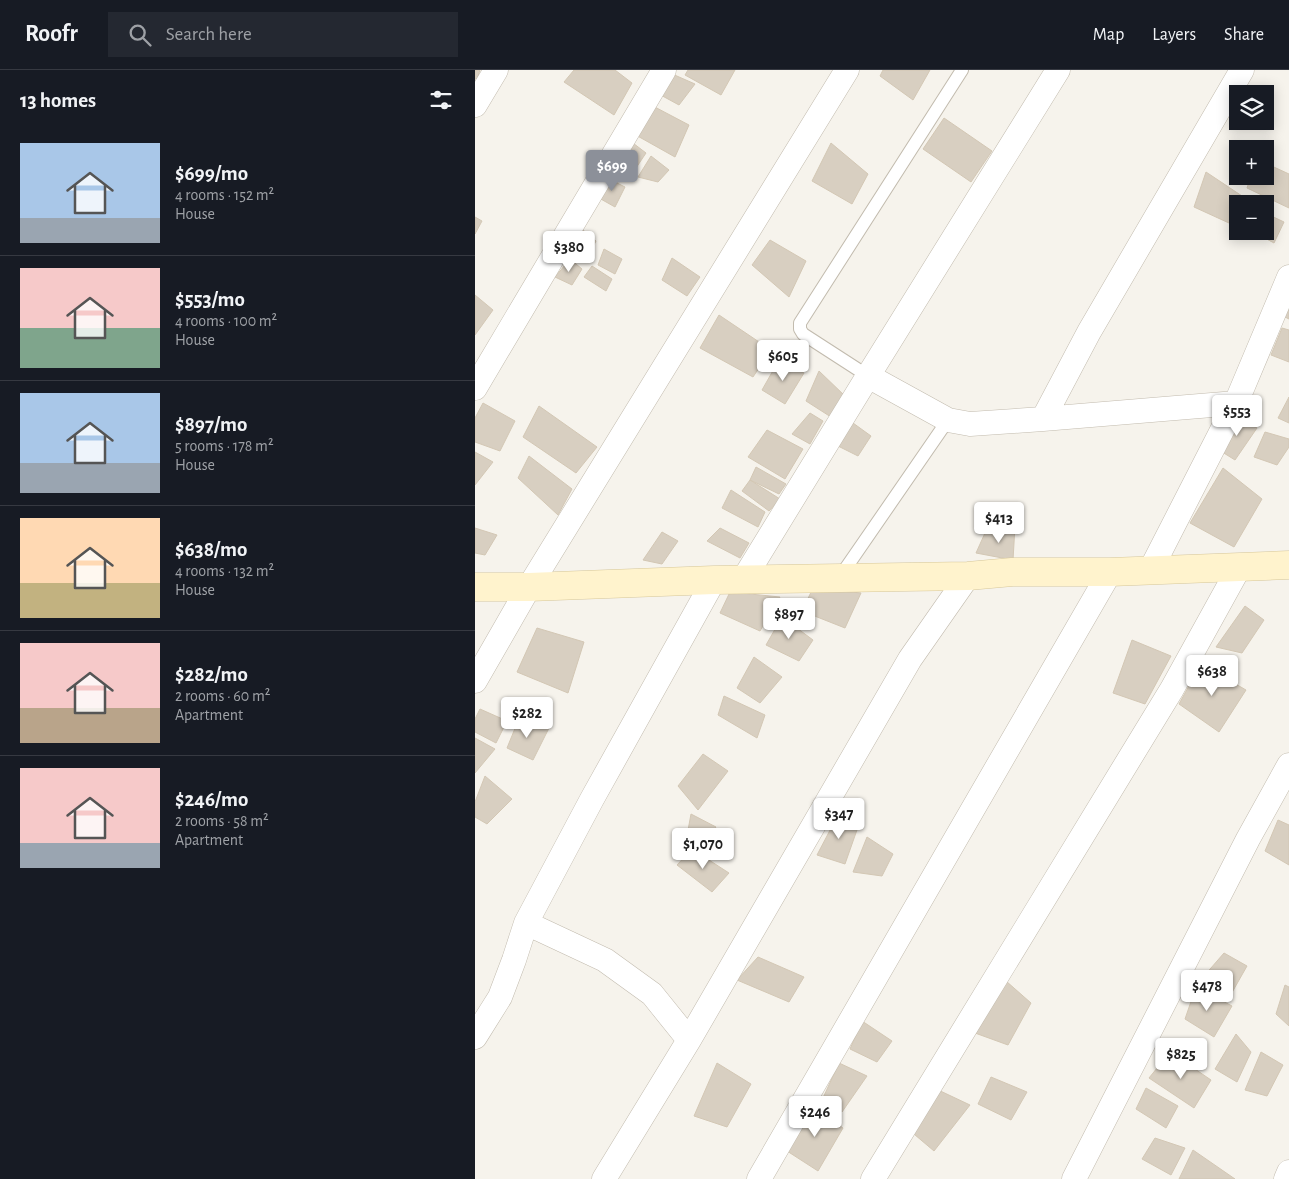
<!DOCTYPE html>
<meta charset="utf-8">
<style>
body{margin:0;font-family:"Alegreya Sans",sans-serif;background:#242831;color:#f1f3f6;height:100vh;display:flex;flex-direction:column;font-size:19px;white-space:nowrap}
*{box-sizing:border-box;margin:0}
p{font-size:16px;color:#9ea1a6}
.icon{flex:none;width:28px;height:28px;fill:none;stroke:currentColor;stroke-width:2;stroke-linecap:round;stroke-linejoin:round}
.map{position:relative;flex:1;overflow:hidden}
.side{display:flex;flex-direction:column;background:#171b24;width:475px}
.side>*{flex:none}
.buttons{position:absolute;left:754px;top:15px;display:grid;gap:10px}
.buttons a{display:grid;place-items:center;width:45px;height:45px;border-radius:0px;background:#171b24;box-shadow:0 2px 12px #0003;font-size:25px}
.price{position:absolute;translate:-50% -42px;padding:0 11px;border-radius:5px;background:#fff;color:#222;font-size:16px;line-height:32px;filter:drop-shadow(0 1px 2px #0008)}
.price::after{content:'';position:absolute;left:50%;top:30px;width:15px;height:11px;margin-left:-8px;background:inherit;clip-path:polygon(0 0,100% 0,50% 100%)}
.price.on{background:#8c9099;color:#fff}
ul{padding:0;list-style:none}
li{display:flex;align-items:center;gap:15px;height:125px;padding:0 20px}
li+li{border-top:1px solid #363941}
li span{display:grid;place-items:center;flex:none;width:140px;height:100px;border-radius:0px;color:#555}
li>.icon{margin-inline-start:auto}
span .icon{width:60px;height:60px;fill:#fffc;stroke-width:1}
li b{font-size:21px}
h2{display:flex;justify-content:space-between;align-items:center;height:60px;padding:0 20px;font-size:21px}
header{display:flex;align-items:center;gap:30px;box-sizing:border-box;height:70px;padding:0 25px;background:#171b24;border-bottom:1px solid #363941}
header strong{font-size:24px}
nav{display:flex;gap:28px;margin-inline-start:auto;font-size:18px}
.search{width:350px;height:45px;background:#242831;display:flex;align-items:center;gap:12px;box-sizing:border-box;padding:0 18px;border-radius:0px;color:#9ea1a6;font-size:19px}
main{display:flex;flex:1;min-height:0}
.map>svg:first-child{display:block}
</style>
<header>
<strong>Roofr</strong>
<div class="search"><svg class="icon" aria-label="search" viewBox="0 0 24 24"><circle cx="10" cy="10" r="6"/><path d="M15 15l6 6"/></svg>Search here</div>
<nav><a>Map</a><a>Layers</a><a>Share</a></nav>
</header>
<main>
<section class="side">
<h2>13 homes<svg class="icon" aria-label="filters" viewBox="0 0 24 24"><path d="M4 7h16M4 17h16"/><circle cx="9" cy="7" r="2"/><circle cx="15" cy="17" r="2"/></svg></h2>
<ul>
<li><span style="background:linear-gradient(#a9c7e8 75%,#9aa5b1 0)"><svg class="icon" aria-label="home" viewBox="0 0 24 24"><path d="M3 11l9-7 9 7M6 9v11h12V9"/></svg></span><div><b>$699/mo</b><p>4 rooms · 152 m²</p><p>House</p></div></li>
<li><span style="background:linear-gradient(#f6c9c9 60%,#7fa58c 0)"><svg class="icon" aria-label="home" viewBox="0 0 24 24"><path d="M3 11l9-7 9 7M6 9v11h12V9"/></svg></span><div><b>$553/mo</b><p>4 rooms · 100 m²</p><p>House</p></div></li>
<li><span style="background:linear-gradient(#a9c7e8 70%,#9aa5b1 0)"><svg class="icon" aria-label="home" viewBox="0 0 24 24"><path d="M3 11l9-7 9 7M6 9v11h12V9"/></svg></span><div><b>$897/mo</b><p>5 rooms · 178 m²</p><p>House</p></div></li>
<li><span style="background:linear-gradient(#ffd9b3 65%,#c2b280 0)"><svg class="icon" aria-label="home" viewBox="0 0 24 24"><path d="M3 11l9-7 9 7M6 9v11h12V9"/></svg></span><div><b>$638/mo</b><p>4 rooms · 132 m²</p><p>House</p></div></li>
<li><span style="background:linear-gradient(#f6c9c9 65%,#b9a48a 0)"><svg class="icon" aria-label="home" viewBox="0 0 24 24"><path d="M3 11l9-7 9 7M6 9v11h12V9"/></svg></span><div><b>$282/mo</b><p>2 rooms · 60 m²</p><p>Apartment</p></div></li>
<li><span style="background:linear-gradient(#f6c9c9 75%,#9aa5b1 0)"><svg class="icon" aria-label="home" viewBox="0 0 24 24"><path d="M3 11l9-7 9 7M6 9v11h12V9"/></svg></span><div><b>$246/mo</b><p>2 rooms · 58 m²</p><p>Apartment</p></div></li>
</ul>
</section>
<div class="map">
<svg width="814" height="1109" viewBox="0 0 814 1109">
<rect width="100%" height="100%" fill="#f6f3ec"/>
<path fill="#d8cfc1" stroke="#d3c7b4" d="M0 0H5L2 9H0Z
M99 0H140L157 13 139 45 89 12Z
M213 0H260L246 25 210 5Z
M408 0H455L438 30 405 6Z
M195 3 220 14 204 35 182 23Z
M176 35 214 55 200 87 159 64Z
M469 48 517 81 496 112 448 79Z
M154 70 171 83 159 101 142 93Z
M356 73 393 104 377 134 337 111Z
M176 86 194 100 183 112 163 107Z
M790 93 814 104V138L772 118 776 106H790Z
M731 102 767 126 754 153 719 137Z
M132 108 150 117 140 137 124 128Z
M790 143 809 152 799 173 777 161H790Z
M0 147 7 151 0 164Z
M108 160 121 171 112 188 96 178Z
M295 170 331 191 314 227 277 195Z
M129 179 147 189 140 204 123 195Z
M197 188 225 207 212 226 187 210Z
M95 189 107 199 97 215 80 207Z
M117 196 137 209 131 221 109 207Z
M814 216V249L808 246Z
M0 225 18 240 0 265Z
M244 245 296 280 278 307 225 278Z
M807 258 814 260V292L796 285Z
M304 290 329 303 310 334 287 320Z
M344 301 370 326 356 347 331 331Z
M814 327V353L803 348Z
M8 333 40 351 25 381 0 372V348Z
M64 336 122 377 101 403 48 367Z
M335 343 348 351 335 374 317 364Z
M758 345 782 358 760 390 744 380Z
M378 353 396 366 383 386 363 376Z
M292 360 328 379 310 409 273 387Z
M790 362 814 369V377L802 395 779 387Z
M0 382 18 392 0 415Z
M54 386 97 419 83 445 43 408Z
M281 397 311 414 304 424 275 410Z
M748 398 787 429 759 477 715 453Z
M275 410 305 429 294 441 267 421Z
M256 420 290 442 283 457 247 438Z
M540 456 538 490 501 483 510 463Z
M0 458 22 465 10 485 0 483Z
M245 458 274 473 265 488 232 471Z
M187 462 203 471 187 494 168 490Z
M338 518 386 523 370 558 327 541Z
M255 522 305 527 285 561 245 543Z
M770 536 789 550 767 583 741 577Z
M307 547 338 570 324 591 291 575Z
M62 558 109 572 93 623 42 602Z
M657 570 696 586 670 634 638 623Z
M279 587 307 607 285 633 262 618Z
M726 594 771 620 744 662 704 634Z
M249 626 290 645 282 668 243 645Z
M5 639 32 651 21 673 0 662V649Z
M43 651 74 658 58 690 32 678Z
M0 668 20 679 0 703Z
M228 684 253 701 223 740 203 716Z
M10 706 37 729 12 754 0 747V732Z
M364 743 383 757 370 794 342 785Z
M216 744 241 757 227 776 211 771Z
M803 750 814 755V795L790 781Z
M392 767 418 784 407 806 378 802Z
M217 779 254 803 237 822 202 795Z
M749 883 772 896 755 926 729 906Z
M283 887 329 907 314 932 262 910Z
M531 911 556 933 533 975 500 963Z
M810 915 814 917V956L801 944Z
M721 917 757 936 739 967 710 949Z
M387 951 417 971 402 992 375 979Z
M761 964 776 982 762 1012 740 999Z
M695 982 736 1010 719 1038 674 1008Z
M786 982 808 995 792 1026 770 1020Z
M242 993 276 1014 252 1057 219 1046Z
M364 993 392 1006 367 1042 348 1028Z
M516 1007 552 1022 536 1050 503 1034Z
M459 1018 495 1035 459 1081 433 1059Z
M671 1018 703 1036 691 1058 661 1039Z
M335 1034 368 1058 343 1101 312 1081Z
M680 1068 710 1078 696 1105 667 1089Z
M718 1080 760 1109H704Z"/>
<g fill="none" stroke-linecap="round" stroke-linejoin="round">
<defs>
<path id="lane" d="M393 306 328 264 325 259V253L487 0
M364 508 473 350"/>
<path id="street" d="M0 35 21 0
M393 306 473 350 495 354 568 349 761 333
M0 318 189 0
M568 349 614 262 767 0
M676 499 761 333 814 207
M268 510 393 306 583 0
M0 611 54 517 372 0
M51 853 130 890 177 924 214 970
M0 967 25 927 39 890 51 853 117 729 239 510
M129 1109 214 970 435 589 493 506
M284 1109 635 502
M398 1109 697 619 765 496
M599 1109 773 769 814 695
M811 1109 814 1102"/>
<path id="secondary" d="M0 517H54L239 510 493 506 537 502H635L814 495"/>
</defs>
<use href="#lane" stroke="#c2bbae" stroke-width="14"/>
<use href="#street" stroke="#c2bbae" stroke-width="25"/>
<use href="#secondary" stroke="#d6c79b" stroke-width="29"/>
<use href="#lane" stroke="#fff" stroke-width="12"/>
<use href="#street" stroke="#fff" stroke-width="24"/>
<use href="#secondary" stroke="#fff3cd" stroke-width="28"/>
</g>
</svg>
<div class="buttons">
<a><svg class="icon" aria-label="layers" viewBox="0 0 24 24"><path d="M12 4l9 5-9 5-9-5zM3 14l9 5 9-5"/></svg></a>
<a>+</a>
<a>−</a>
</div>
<b class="price on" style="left:137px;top:122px">$699</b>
<b class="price" style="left:94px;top:203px">$380</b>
<b class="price" style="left:308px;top:312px">$605</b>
<b class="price" style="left:762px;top:367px">$553</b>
<b class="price" style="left:524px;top:474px">$413</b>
<b class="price" style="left:314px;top:570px">$897</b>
<b class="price" style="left:737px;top:627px">$638</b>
<b class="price" style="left:52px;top:669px">$282</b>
<b class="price" style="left:364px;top:770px">$347</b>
<b class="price" style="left:228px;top:800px">$1,070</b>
<b class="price" style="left:732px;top:942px">$478</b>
<b class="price" style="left:706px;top:1010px">$825</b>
<b class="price" style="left:340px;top:1068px">$246</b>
</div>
</main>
